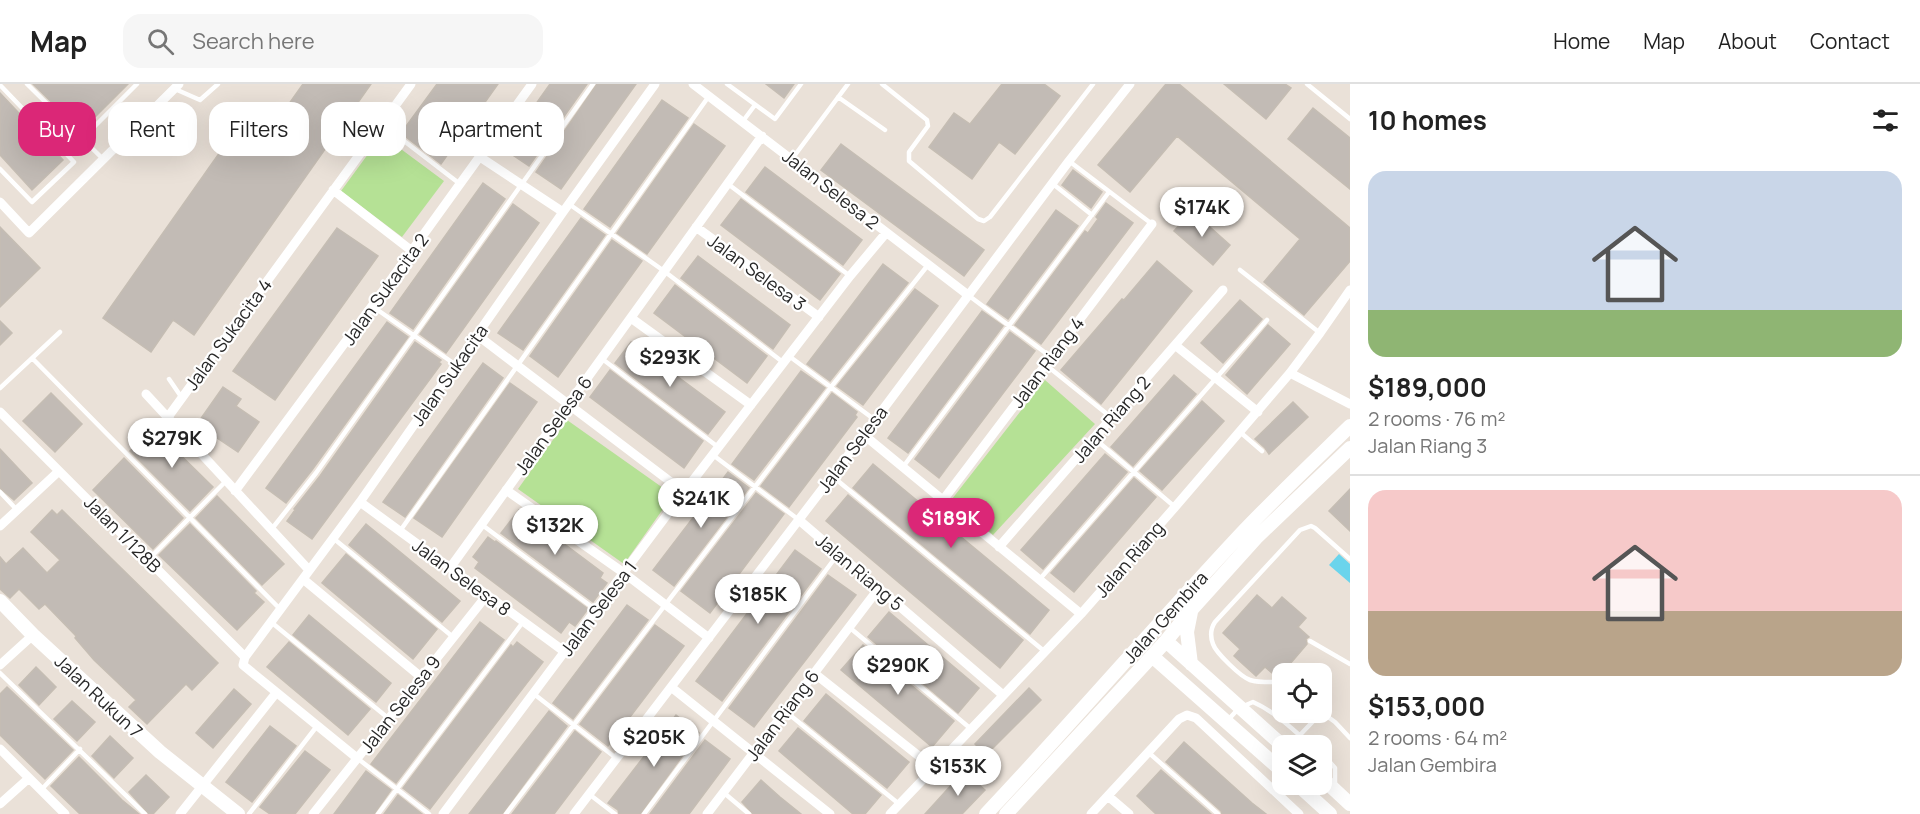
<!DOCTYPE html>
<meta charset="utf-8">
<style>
body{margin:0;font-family:Manrope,sans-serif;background:#f6f6f6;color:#222;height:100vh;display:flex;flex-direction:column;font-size:22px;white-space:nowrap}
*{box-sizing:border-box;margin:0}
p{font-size:20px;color:#767676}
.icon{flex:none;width:33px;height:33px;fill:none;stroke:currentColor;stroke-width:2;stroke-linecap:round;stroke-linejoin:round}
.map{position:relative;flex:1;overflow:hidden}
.side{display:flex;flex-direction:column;background:#fff;width:570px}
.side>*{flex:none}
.guide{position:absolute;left:18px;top:18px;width:570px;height:54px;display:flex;gap:12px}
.buttons{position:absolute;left:1272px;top:579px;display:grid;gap:12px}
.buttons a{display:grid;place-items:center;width:60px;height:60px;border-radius:12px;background:#fff;box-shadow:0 6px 24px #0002;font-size:30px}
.price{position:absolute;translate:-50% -51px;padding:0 14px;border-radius:21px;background:#fff;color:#222;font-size:20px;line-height:39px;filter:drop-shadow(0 2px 3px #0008)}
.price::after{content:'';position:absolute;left:50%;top:36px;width:18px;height:14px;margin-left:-9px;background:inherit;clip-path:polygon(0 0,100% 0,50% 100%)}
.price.active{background:#db2777;color:#fff}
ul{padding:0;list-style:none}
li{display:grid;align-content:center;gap:12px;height:318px;padding:0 18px}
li+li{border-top:2px solid #e0e0e0}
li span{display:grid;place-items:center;height:186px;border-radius:18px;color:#555}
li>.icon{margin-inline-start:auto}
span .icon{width:108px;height:108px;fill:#fffc;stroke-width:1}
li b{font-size:26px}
h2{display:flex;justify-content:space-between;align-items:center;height:72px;padding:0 18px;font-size:26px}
.chip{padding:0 21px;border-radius:18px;background:#fff;box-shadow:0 6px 24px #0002;font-size:21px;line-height:54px}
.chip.active{background:#db2777;color:#fff}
header{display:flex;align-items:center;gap:36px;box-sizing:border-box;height:84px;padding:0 30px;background:#fff;border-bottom:2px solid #e0e0e0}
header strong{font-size:28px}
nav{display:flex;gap:33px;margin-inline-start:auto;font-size:21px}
.search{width:420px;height:54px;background:#f6f6f6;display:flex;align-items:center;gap:15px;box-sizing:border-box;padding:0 21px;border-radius:18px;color:#767676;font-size:22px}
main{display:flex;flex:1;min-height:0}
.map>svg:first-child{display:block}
</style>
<header>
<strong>Map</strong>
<div class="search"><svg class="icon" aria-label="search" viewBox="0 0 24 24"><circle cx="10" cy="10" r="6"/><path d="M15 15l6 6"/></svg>Search here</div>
<nav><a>Home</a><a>Map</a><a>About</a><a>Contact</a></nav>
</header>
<main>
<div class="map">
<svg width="1350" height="730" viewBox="0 0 1350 730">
<rect width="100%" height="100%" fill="#eae1d8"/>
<path fill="#b5e195" d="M382 51 444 97 402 153 341 107Z
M1045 296 1095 340 993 451 952 415Z
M567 336 673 411 624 480 518 405Z"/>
<path fill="#6bd4ec" d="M1339 470 1350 480V499L1329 481Z"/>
<path fill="#c2bbb5" stroke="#c5bdb3" stroke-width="1.5" d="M33 0H128L81 47Z
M303 0H371L194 251 173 236 151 268 103 234 251 24 274 41Z
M437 0H498L441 80 401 49Z
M550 0H587L529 82 504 65Z
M597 0H636L561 105 536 88Z
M766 0H794L784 14Z
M1002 0H1044L1060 12 1015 70 999 58 972 95 929 63 954 29 970 40Z
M1166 0H1179L1350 144V177L1304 231 1264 198 1300 155 1177 52 1130 108 1098 81Z
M1224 0H1285L1291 4 1266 35Z
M0 9 63 76 32 106 0 71Z
M662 16 688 34 610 143 584 125Z
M1313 24 1350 54V105L1288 55Z
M694 40 725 62 647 170 617 149Z
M841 60 984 166 964 192 821 86Z
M765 83 862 156 843 181 746 108Z
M1073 86 1102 108 1091 124 1062 101Z
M483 99 505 115 413 245 390 229Z
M741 115 840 190 820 216 721 141Z
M1106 119 1133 139 1041 260 1015 241 1085 147 1088 149 1098 135 1096 133Z
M513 120 539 139 446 269 420 250Z
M1056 126 1078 142 1008 235 987 220Z
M1192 127 1230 161 1213 181 1174 147Z
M581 134 605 151 523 266 498 249Z
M0 143 40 184 0 223Z
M337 144 378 172 275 316 233 287Z
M612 156 642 177 558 293 530 272Z
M698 172 790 241 773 265 681 194Z
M1157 177 1192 207 1101 320 1061 286 1122 215 1124 216Z
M883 180 908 199 830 297 807 280Z
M675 201 767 272 747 299 654 229Z
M915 205 938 222 863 321 837 302Z
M1240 216 1262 235 1223 279 1201 259Z
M982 227 1003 242 908 369 888 354Z
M0 237 12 249 0 261Z
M387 238 408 253 312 386 286 419 266 404Z
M1268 241 1290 260 1247 310 1226 291Z
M1010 248 1035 267 939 394 915 375Z
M415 258 441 276 439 278 441 280 312 455 287 437 295 426 294 425 320 392Z
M631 258 725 328 708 350 615 279Z
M483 279 503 294 405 433 383 418Z
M610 286 703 357 684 384 590 313Z
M801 287 825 304 754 396 732 380Z
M1174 291 1196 310 1133 382 1111 363Z
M510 299 537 318 442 453 414 434Z
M223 303 241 315 236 322 259 338 238 368 214 352 208 361 196 352 203 344 197 340Z
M51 309 82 340 55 368 23 337Z
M832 309 857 328 855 331 857 333 789 423 761 402Z
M1202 317 1224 337 1162 406 1140 387Z
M1293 318 1308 333 1269 370 1265 364 1255 355Z
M153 344 213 403 190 427 130 367Z
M0 365 32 399 14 416 0 404Z
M1105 370 1127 388 1043 485 1021 466Z
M124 374 183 434 153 465 93 406Z
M873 380 1049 526 1030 550 853 404Z
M728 388 749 404 674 502 653 486Z
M1134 394 1156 413 1074 508 1051 489Z
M1350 405V447L1329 427Z
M756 409 784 430 710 529 681 507Z
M848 411 1023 556 1000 584 826 437Z
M217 412 284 480 262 501 196 434Z
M52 426 57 431 62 426 218 579 192 606 186 600 147 640 129 623 136 616 94 576 75 554 76 552 45 520 39 525 19 505 10 514 0 505V473L6 480 23 464 47 489 60 476 31 448Z
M519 426 603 489 600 494 607 499 593 518 501 449Z
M190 440 256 507 254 509 264 518 237 546 159 471Z
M366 440 460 517 442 538 349 461Z
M488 453 495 458 496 457 588 525 575 542 569 538 561 549 475 484 479 478 473 473Z
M795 466 821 485 722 617 696 597Z
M346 470 437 545 413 575 322 499Z
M828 491 856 511 754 643 729 624Z
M1257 511 1272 524 1282 513 1306 534 1298 543 1309 553 1306 555 1307 560 1278 594 1265 583 1256 592 1234 572 1240 565 1223 549Z
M627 521 648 536 573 635 553 619Z
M889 528 979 604 958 629 868 553Z
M309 531 391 599 376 618 293 551Z
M480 538 504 556 396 699 371 680Z
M655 541 684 562 608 662 580 640Z
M289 558 370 625 348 651 267 583Z
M517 558 543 578 430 725 403 704 511 561 513 563Z
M863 561 953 636 954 637 932 663 841 586Z
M36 583 56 603 39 621 19 601Z
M7 603 73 666 45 695 0 651V610Z
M1029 604 1041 616 986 671 975 660Z
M234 605 251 620 213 664 196 649Z
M826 610 909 678 887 704 804 637Z
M72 617 95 638 77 657 54 635Z
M549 627 567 642 502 730H469Z
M676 631 699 649 640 730H619L618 726 608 719Z
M270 642 296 662 252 718 226 698Z
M798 644 881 711 865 730H853L779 667Z
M575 647 601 668 554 730H512Z
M110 652 133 674 114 694 92 672Z
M705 656 730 675 689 730H650Z
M1184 658 1252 719 1266 730H1222L1221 727 1166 678Z
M305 667 330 686 295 730H270L260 723Z
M79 673 122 716 139 730H80L51 702Z
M1161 686 1211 730H1156L1137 712Z
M366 687 391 706 374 730H334Z
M964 687 985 706 962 730H925Z
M146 691 169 713 153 730H149L129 708Z
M761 696 780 713 801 730H753L742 718Z
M398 711 422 730H384Z"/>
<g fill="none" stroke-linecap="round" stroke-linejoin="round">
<path stroke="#fff" stroke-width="4.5" d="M27 0 103 75
M727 0 775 35 801 0
M882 0 927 36 928 42 909 68V77L978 135 984 137 990 133 1093 0
M1307 0 1350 35
M0 1 74 78 32 118 0 85
M175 5 200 16 218 0
M838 13 885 46
M743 37 755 21
M382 40 460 100
M82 55 137 0
M792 75 848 0
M1069 77 1152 140
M728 100 850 192
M1053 100 1092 131
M569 120 664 187 784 279
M1240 186 1320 249
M968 211 1051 273
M372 222 456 281
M789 272 875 336
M32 274 280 525
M601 274 718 363
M1046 281 1112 334
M169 295 182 314
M0 304 60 248
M1240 348 1262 367
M1095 355 1175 423
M713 371 799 436
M903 383 1109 108
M832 392 1044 567
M0 408 17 426
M481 440 596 526
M271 446 316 389 593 0
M400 447 709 12
M333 454 453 553
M148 476 226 397
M1039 496 1267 236
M271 538 388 634
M849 543 971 645
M1310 557 1350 580
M0 589 145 730
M1282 598C1272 598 1259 599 1250 596 1241 593 1216 569 1213 560 1210 552 1211 544 1215 538L1300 446 1311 442 1315 444 1350 475
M534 610 616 674
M785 627 899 720
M1321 628 1335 638 1350 654
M1228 636 1239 624 1253 618C1276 628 1293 646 1312 662
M1300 651 1321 629
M1148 668 1218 730
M1322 669 1335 684V703
M357 674 429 730
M41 706 80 665
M723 708 749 730
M589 710 615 730
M249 730 317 642
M378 730 523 538
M506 730 831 303 928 181
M644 730 838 470"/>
<path stroke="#fff" stroke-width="9" d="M693 0 968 211
M480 73 563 128
M333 106 412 167
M0 118 29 149 179 0
M696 143 819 233
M631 234 751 321
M477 251 684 408
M1175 261 1258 328
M1290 289 1350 320
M146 310 309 486
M0 328 245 573
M168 333 411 0
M864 351 1081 530
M506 406 624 489 709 554
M235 407 372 222 532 0
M943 416 1152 140
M360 418 565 568
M799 436 1003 611
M0 442 59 387
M999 463 1223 206
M450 484 762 52
M303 495 421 593
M0 581 33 551
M814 589 934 684
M671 603 830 730
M0 665 65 730
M357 674 243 581 245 573 360 418 563 128 655 0
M1108 712 1129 730
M0 720 29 694
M180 730 276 609
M313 730 487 511
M443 730 684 408 850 192 886 149
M574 730 875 336 1069 77 1130 0
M707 730 879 504
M890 730 1081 530 1175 423 1290 289 1320 249 1350 206
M1091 730 1179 635 1187 631 1196 634 1299 730"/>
<path stroke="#fff" stroke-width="14" d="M0 517 33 551 160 668 238 730
M1191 528 1187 548 1191 580
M1166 557 1283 662
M1152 572 1282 687
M1322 694 1350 720
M1297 700 1330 730
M986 730C1072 639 1154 543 1240 451 1275 414 1313 378 1350 342
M1006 730 1166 557 1192 525 1256 454 1350 364"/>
</g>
<g text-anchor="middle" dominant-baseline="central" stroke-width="4.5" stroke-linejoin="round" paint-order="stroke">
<g font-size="18" fill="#272727" stroke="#fff">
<text transform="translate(831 105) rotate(38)">Jalan Selesa 2</text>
<text transform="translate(757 188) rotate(36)">Jalan Selesa 3</text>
<text transform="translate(385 205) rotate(-54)">Jalan Sukacita 2</text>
<text transform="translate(228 250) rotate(-54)">Jalan Sukacita 4</text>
<text transform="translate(1047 278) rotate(-53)">Jalan Riang 4</text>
<text transform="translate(449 291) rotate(-55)">Jalan Sukacita</text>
<text transform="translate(1111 335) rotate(-49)">Jalan Riang 2</text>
<text transform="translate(553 341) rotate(-54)">Jalan Selesa 6</text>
<text transform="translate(852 365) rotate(-53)">Jalan Selesa</text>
<text transform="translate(123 450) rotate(45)">Jalan 1/128B</text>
<text transform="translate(1129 475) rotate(-49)">Jalan Riang</text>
<text transform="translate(860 488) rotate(40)">Jalan Riang 5</text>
<text transform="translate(462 493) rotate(36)">Jalan Selesa 8</text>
<text transform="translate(598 524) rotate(-53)">Jalan Selesa 1</text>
<text transform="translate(1165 533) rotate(-48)">Jalan Gembira</text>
<text transform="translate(99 612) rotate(43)">Jalan Rukun 7</text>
<text transform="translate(400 620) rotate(-52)">Jalan Selesa 9</text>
<text transform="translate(782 631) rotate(-53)">Jalan Riang 6</text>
</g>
</g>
</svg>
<div class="buttons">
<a><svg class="icon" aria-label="locate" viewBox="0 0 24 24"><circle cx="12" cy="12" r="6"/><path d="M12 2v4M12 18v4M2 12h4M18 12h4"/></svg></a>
<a><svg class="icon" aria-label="layers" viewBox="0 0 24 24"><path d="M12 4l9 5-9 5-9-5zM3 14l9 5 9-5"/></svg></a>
</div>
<b class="price" style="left:1202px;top:154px">$174K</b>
<b class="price" style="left:670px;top:304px">$293K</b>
<b class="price" style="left:172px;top:385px">$279K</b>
<b class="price" style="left:701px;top:445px">$241K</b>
<b class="price active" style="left:951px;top:465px">$189K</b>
<b class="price" style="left:555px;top:472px">$132K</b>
<b class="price" style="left:758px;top:541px">$185K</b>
<b class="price" style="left:898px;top:612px">$290K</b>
<b class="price" style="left:654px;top:684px">$205K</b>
<b class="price" style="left:958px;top:713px">$153K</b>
<div class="guide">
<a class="chip active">Buy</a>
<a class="chip">Rent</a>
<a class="chip">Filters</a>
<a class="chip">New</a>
<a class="chip">Apartment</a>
</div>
</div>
<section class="side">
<h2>10 homes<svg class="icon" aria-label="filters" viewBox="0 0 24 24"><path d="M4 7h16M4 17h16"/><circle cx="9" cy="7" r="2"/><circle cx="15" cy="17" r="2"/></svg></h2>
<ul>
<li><span style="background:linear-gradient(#c9d6e8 75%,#8fb573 0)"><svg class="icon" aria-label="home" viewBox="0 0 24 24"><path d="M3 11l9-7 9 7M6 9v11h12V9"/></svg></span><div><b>$189,000</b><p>2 rooms · 76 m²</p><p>Jalan Riang 3</p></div></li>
<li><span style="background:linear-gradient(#f6c9c9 65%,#b9a48a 0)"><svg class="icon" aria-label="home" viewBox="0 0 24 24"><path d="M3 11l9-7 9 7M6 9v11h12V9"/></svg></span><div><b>$153,000</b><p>2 rooms · 64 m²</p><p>Jalan Gembira</p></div></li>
</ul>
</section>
</main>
